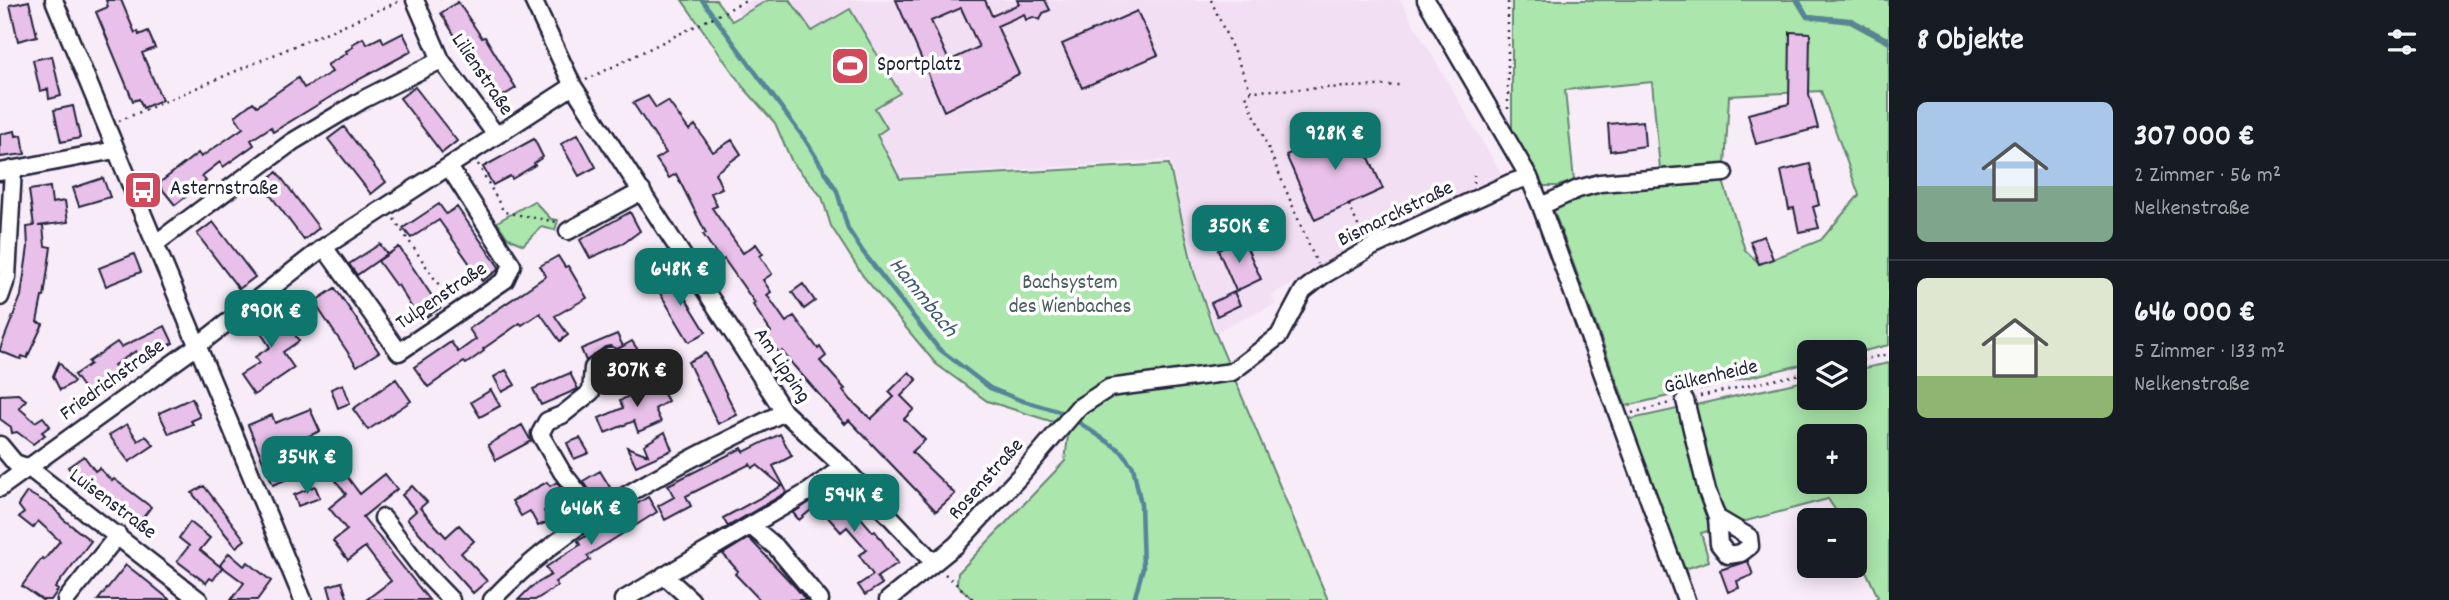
<!DOCTYPE html>
<html lang="de">
<meta charset="utf-8">
<style>
body{margin:0;font-family:Dekko,sans-serif;background:#242831;color:#f1f3f6;height:100vh;display:flex;flex-direction:column;font-size:26px;white-space:nowrap}
*{box-sizing:border-box;margin:0}
p{font-size:23px;color:#9ea1a6}
.icon{flex:none;width:38px;height:38px;fill:none;stroke:currentColor;stroke-width:2;stroke-linecap:round;stroke-linejoin:round}
.map{position:relative;flex:1;overflow:hidden}
.panel{display:flex;flex-direction:column;background:#171b24;width:560px}
.panel>*{flex:none}
.controls{position:absolute;left:1797px;top:340px;display:grid;gap:14px}
.controls a{display:grid;place-items:center;width:70px;height:70px;border-radius:10px;background:#171b24;box-shadow:0 4px 18px #0003;font-size:35px}
.price{position:absolute;translate:-50% -60px;padding:0 16px;border-radius:14px;background:#0f766e;color:#fff;font-size:23px;line-height:46px;filter:drop-shadow(0 2px 4px #0008)}
.price::after{content:'';position:absolute;left:50%;top:42px;width:21px;height:16px;margin-left:-10px;background:inherit;clip-path:polygon(0 0,100% 0,50% 100%)}
.price.on{background:#222;color:#fff}
ul{padding:0;list-style:none}
li{display:flex;align-items:center;gap:21px;height:175px;padding:0 28px}
li+li{border-top:2px solid #363941}
li span{display:grid;place-items:center;flex:none;width:196px;height:140px;border-radius:10px;color:#555}
li>.icon{margin-inline-start:auto}
span .icon{width:84px;height:84px;fill:#fffc;stroke-width:1}
li b{font-size:30px}
h2{display:flex;justify-content:space-between;align-items:center;height:84px;padding:0 28px;font-size:30px}
main{display:flex;flex:1;min-height:0}
.map>svg:first-child{display:block}
</style>
<main>
<div class="map">
<svg width="1889" height="600" viewBox="0 0 1889 600">
<rect width="100%" height="100%" fill="#f8ecf8"/>
<filter id="ink" filterUnits="userSpaceOnUse"><feTurbulence type="fractalNoise" baseFrequency=".0143" numOctaves="2"/><feDisplacementMap in="SourceGraphic" scale="14" xChannelSelector="R" yChannelSelector="G"/><feConvolveMatrix kernelMatrix="1 2 1 2 8 2 1 2 1" color-interpolation-filters="sRGB"/></filter>
<g filter="url(#ink)">
<path fill="#f3dff4" d="M752 0H1400L1505 180 1302 285 1300 281 1276 292 1272 297 1276 304 1217 331 1197 276 1170 160 848 180 745 28 737 9Z"/>
<path fill="#abe6ac" stroke="#668474" stroke-width="2" fill-rule="evenodd" d="M682 0H716L732 21 768 0H790L812 31 850 9 900 93 875 108 887 128 877 135 900 179 1169 164 1194 272 1213 328 1328 600H973L957 584 958 573 1065 461 1069 427 987 401 936 364 863 276 831 226 822 197 792 162 775 123 743 87Z
M1512 0H1795L1806 18 1850 23 1889 44V345L1855 353 1810 352 1809 363 1626 406 1554 211 1564 200 1576 193 1722 178 1745 250 1760 264 1821 240 1859 195 1821 91 1729 96 1725 167 1660 169 1652 82 1565 90 1574 181 1558 186H1543L1512 135Z
M1799 0H1889V39L1852 19 1808 15Z
M534 201 551 219 558 220 555 230 541 227 523 245 507 237 497 222Z
M1889 363V600H1874L1878 597 1855 547V520H1842L1828 499 1701 533 1709 561 1685 569 1696 600H1692L1628 421 1631 418 1632 419 1809 380 1810 397H1855V370ZM1810 436H1855V481H1810Z"/>
<g fill="none" stroke-linecap="round" stroke-linejoin="round">
<path stroke="#57859a" stroke-width="4.5" d="M702 0 806 141 837 191 848 229 863 252 938 348 990 388 1020 400 1067 414
M1798 0 1807 16 1852 21 1889 42
M1074 419 1121 451 1133 467 1141 504 1143 568 1134 600"/>
</g>
<path fill="#e8c0e9" stroke="#22223b" stroke-width="2" fill-rule="evenodd" d="M106 0H121L135 33 138 31 139 35 148 31 155 48 142 53 162 100 143 108 139 99 133 101 96 12 108 7Z
M896 0H985L992 16 1019 4 1017 0H1045L1050 10 1043 13 1040 20 1033 17 1026 20 1024 14 997 26 1019 74 944 111ZM961 8 979 47 949 61 931 21Z
M29 1 37 36 18 41 10 5Z
M458 2 482 38 485 37 516 88 498 99 480 70 477 72 441 13Z
M1137 11 1158 55 1082 88 1062 44Z
M1790 32 1810 33 1809 94 1818 128 1756 144 1748 114 1789 104Z
M403 33 412 51 358 80 273 132 271 127 251 140 254 145 223 167 220 162 202 176 206 181 175 205 158 184 198 153 201 157 243 128 235 116 253 102 257 106 298 78 304 88 332 72 327 65 347 53 346 51 353 47 352 44 363 38 367 44 381 37 384 43Z
M52 56 61 96 49 99 48 89 40 91 33 60Z
M415 87 457 141 442 153 400 98Z
M648 96 656 108 668 101 689 130 695 125 713 152 732 140 741 154 715 173 722 188 711 193 717 206 712 208 743 253 756 244 763 254 760 256 772 274 763 280 771 292 767 295 786 322 794 316 818 349 820 347 826 356 820 361 845 389 843 390 851 400 871 419 894 397 889 392 909 372 917 380 901 396 914 409 904 419 925 440 912 452 955 494 936 511 849 420 845 424 794 366 782 351 779 353 771 342 768 334 771 332 753 305 755 303 724 259 721 261 703 234 706 233 676 174 669 178 656 159 666 153 633 103Z
M73 106 80 138 61 142 54 110Z
M1643 121 1645 146 1610 151 1608 124Z
M1354 124 1383 189 1315 220 1286 155Z
M344 127 386 182 371 194 328 139Z
M15 131 16 136 22 135 25 154 0 157V134Z
M578 134 596 167 579 176 561 144Z
M534 139 543 157 534 163 535 165 512 179 510 176 493 185 483 167Z
M1810 164 1819 205 1813 207 1819 228 1799 232 1794 208 1789 209 1781 171Z
M277 172 319 228 304 240 262 184Z
M103 178 110 197 79 206 73 188Z
M50 187 52 203 65 201 68 222 38 226H43L45 246 51 247 44 297H42L37 322 43 324 27 358 22 356 21 359 17 358 0 351V349L21 296 28 247 27 227 34 226 29 190Z
M439 204 446 214 457 207 499 267 498 270 482 281 439 220 411 238 403 228Z
M630 212 640 231 624 243 590 258 580 240Z
M213 222 255 277 239 289 197 234Z
M1764 236 1773 259 1759 264 1750 241Z
M1243 239 1261 279 1236 291 1218 250Z
M380 244 387 254 357 275 349 264Z
M399 247 440 308 420 321 398 285 396 286 378 261Z
M134 254 141 272 106 286 99 268Z
M558 256 565 267 568 266 587 298 555 316 568 335 560 341 540 313 522 325 520 323 483 349 484 351 466 364 464 362 428 387 414 367 451 342 458 352 476 339 469 329 546 276 540 266Z
M670 273 706 332 689 342 654 283Z
M803 284 815 301 804 309 792 292Z
M335 288 379 352 357 366 314 302Z
M1234 292 1240 305 1217 316 1211 303Z
M273 302 299 341 283 352 294 368 254 395 240 375 259 363 255 357 270 347 252 319Z
M165 326 173 343 140 359 136 351 114 365 119 373 117 375 121 380 94 399 90 393 88 394 74 375 90 364 88 362 117 342 121 347Z
M617 334 623 346 617 349 610 346 605 347 586 361 581 349Z
M632 341 645 361 626 373 618 349Z
M706 353 737 415 718 424 688 362Z
M59 362 74 382 60 390 53 376Z
M506 370 515 385 502 392 494 377Z
M570 373 578 389 541 405 533 389Z
M396 379 411 401 368 430 353 409Z
M656 380 668 401 655 409 661 422 638 432 634 421 605 433 599 418 623 408 620 401Z
M343 384 350 403 338 408 331 389Z
M491 390 500 406 480 417 471 402Z
M18 394 26 400 19 408 35 422 43 417 50 426 42 432 45 435 33 444 17 432 12 433 11 427 0 419V395Z
M192 398 200 417 191 421 193 424 169 434 159 413Z
M310 409 320 431 304 438 308 450 288 459 295 476 273 485 248 425 272 415 275 423Z
M127 424 138 441 146 436 154 445 129 462 109 435Z
M522 425 531 441 496 460 488 445Z
M665 432 672 450 636 466 627 447 648 455 644 445Z
M780 434 792 456 773 466 787 492 708 538 728 527 723 518 782 486 757 465 752 468 750 464 686 496 691 506 665 520 658 506 674 497 668 485 742 448 744 452Z
M580 438 589 453 574 459 567 443Z
M84 456 95 471 99 468 112 481 114 479 151 507 136 527 91 493 82 480 79 483 68 467Z
M600 471 611 489 596 499 583 481Z
M345 474 360 494 385 474 397 489 363 517 429 600H366L391 581 365 547 348 560 333 541 347 530 329 508 346 494 336 481Z
M547 482 550 486 557 482 565 495 548 504 550 508 544 511 550 521 538 526 530 511 521 516 512 501Z
M204 486 245 540 236 547 192 493Z
M315 486 320 498 298 506 294 495Z
M412 486 427 502 420 508 446 537 459 525 474 541 461 553 487 581 473 593 407 519 416 511 402 495Z
M834 486 873 532 875 531 898 563 877 577 882 584 865 595 858 585 873 575 859 555 867 550 847 527 841 532 817 505 799 520 793 513Z
M27 492 53 507 63 519 91 541 55 588 58 590 51 600H42L22 586 42 558 44 560 60 541 38 521 33 528 19 517 24 513 18 505Z
M648 497 657 512 587 556 590 560 555 582 558 586 535 600H518L531 587 551 575 546 567 580 545 578 541Z
M190 522 210 538 200 550 222 568 213 580 210 578 206 583 177 561 189 546 179 538Z
M749 538 797 589 806 600H760L735 574 738 571 723 554Z
M229 553 244 566 248 562 271 581 257 600H231L244 583 220 565Z
M1748 561 1753 575 1737 581 1739 588 1728 592 1720 570Z
M126 565 147 581 170 600H98Z
M342 582 348 600H332L328 586Z"/>
<g fill="none" stroke-linecap="round" stroke-linejoin="round">
<defs>
<path id="minor" d="M54 0 303 600
M415 0 441 60 496 135
M533 0 573 86 784 412 843 467 934 563
M1426 0 1529 177 1541 206 1686 600
M0 172 115 150
M1541 206 1578 189 1600 183 1724 173
M568 231 642 191
M155 244 292 142 364 99 441 60
M324 247 399 352 505 280 512 265 449 167
M0 297 7 277 13 169
M1685 400 1707 491 1717 518 1719 544 1728 555 1741 553 1750 546 1749 537 1717 518
M0 445 15 463 29 468 199 600
M0 488 197 346 324 247 573 86
M595 514 562 472 540 434 547 421 562 415 591 392 593 368 610 356
M383 518 425 573 451 600
M751 526 776 547 820 600
M664 575 691 600
M66 600 118 535
M492 600C573 514 680 464 784 412
M623 600 808 492 843 467
M888 600 956 545 1019 477 1078 408 1109 388 1232 372 1279 336 1303 291 1322 276 1372 247 1510 183 1529 177"/>
</defs>
<use href="#minor" stroke="#22223b" stroke-width="21"/>
<path stroke="#22223b" stroke-width="2.5" stroke-dasharray="2 5" stroke-linecap="butt" d="M1211 0 1251 91 1399 85
M586 80 748 0
M1251 91 1246 95 1317 264
M1508 109V0
M119 121 400 1
M478 164 504 212 557 222
M1474 183V175
M1349 205 1363 237
M394 219 441 288
M1855 361 1889 354
M1700 396 1810 372
M1632 413 1670 403
M945 574 974 600"/>
<use href="#minor" stroke="#fff" stroke-width="16"/>
</g>
</g>
<defs>
<symbol id="stadium-square" viewBox="-11 -11 22 22"><rect x="-9" y="-9" width="18" height="18" rx="4" fill="#d1495b" stroke="#fff"/><path d="M0-5a6.5 5 0 1 0 0 10a6.5 5 0 1 0 0-10ZM-3.5-1.8h7v3.6h-7Z" fill="#fff"/></symbol>
<symbol id="bus-square" viewBox="-11 -11 22 22"><rect x="-9" y="-9" width="18" height="18" rx="4" fill="#d1495b" stroke="#fff"/><path d="M-5-6H5V4H4V6H2V4H-2V6H-4V4H-5ZM-3.5-4V0h7V-4ZM-3.5 1.2v1.5H-2V1.2ZM2 1.2v1.5H3.5V1.2Z" fill="#fff"/></symbol>
</defs>
<g fill-rule="evenodd">
<use href="#stadium-square" x="828" y="44" width="44" height="44"/>
<use href="#bus-square" x="121" y="168" width="44" height="44"/>
</g>
<g text-anchor="middle" dominant-baseline="central" stroke-width="7" stroke-linejoin="round" paint-order="stroke">
<g font-size="21" fill="#22223b" stroke="#fff" text-anchor="start">
<text x="877" y="66">Sportplatz</text>
<text x="170" y="190">Asternstraße</text>
</g>
<g font-size="21" fill="#22223b" stroke="#fff">
<text transform="translate(481 75) rotate(56)">Lilienstraße</text>
<text transform="translate(1396 215) rotate(-26)">Bismarckstraße</text>
<text transform="translate(442 297) rotate(-34)">Tulpenstraße</text>
<text transform="translate(781 366) rotate(56)">Am Lipping</text>
<text transform="translate(1711 378) rotate(-13)">Gälkenheide</text>
<text transform="translate(113 381) rotate(-36)">Friedrichstraße</text>
<text transform="translate(987 480) rotate(-48)">Rosenstraße</text>
<text transform="translate(112 505) rotate(37)">Luisenstraße</text>
</g>
<g font-size="21" fill="#4b5d5d" stroke="#fff">
<text x="1070" y="284">Bachsystem<tspan x="1070" dy="24">des Wienbaches</tspan></text>
</g>
<g font-size="23" font-style="italic" fill="#415c72" stroke="#fff">
<text transform="translate(922 298) rotate(51)">Hammbach</text>
</g>
</g>
</svg>
<div class="controls">
<a><svg class="icon" aria-label="layers" viewBox="0 0 24 24"><path d="M12 4l9 5-9 5-9-5zM3 14l9 5 9-5"/></svg></a>
<a>+</a>
<a>−</a>
</div>
<b class="price" style="left:1335px;top:172px">928K €</b>
<b class="price" style="left:1239px;top:265px">350K €</b>
<b class="price" style="left:680px;top:308px">648K €</b>
<b class="price" style="left:271px;top:350px">890K €</b>
<b class="price on" style="left:637px;top:409px">307K €</b>
<b class="price" style="left:307px;top:496px">354K €</b>
<b class="price" style="left:854px;top:534px">594K €</b>
<b class="price" style="left:591px;top:547px">646K €</b>
</div>
<section class="panel">
<h2>8 Objekte<svg class="icon" aria-label="filters" viewBox="0 0 24 24"><path d="M4 7h16M4 17h16"/><circle cx="9" cy="7" r="2"/><circle cx="15" cy="17" r="2"/></svg></h2>
<ul>
<li><span style="background:linear-gradient(#a9c7e8 60%,#7fa58c 0)"><svg class="icon" aria-label="home" viewBox="0 0 24 24"><path d="M3 11l9-7 9 7M6 9v11h12V9"/></svg></span><div><b>307 000 €</b><p>2 Zimmer · 56 m²</p><p>Nelkenstraße</p></div></li>
<li><span style="background:linear-gradient(#dfe7d0 70%,#8fb573 0)"><svg class="icon" aria-label="home" viewBox="0 0 24 24"><path d="M3 11l9-7 9 7M6 9v11h12V9"/></svg></span><div><b>646 000 €</b><p>5 Zimmer · 133 m²</p><p>Nelkenstraße</p></div></li>
</ul>
</section>
</main>
